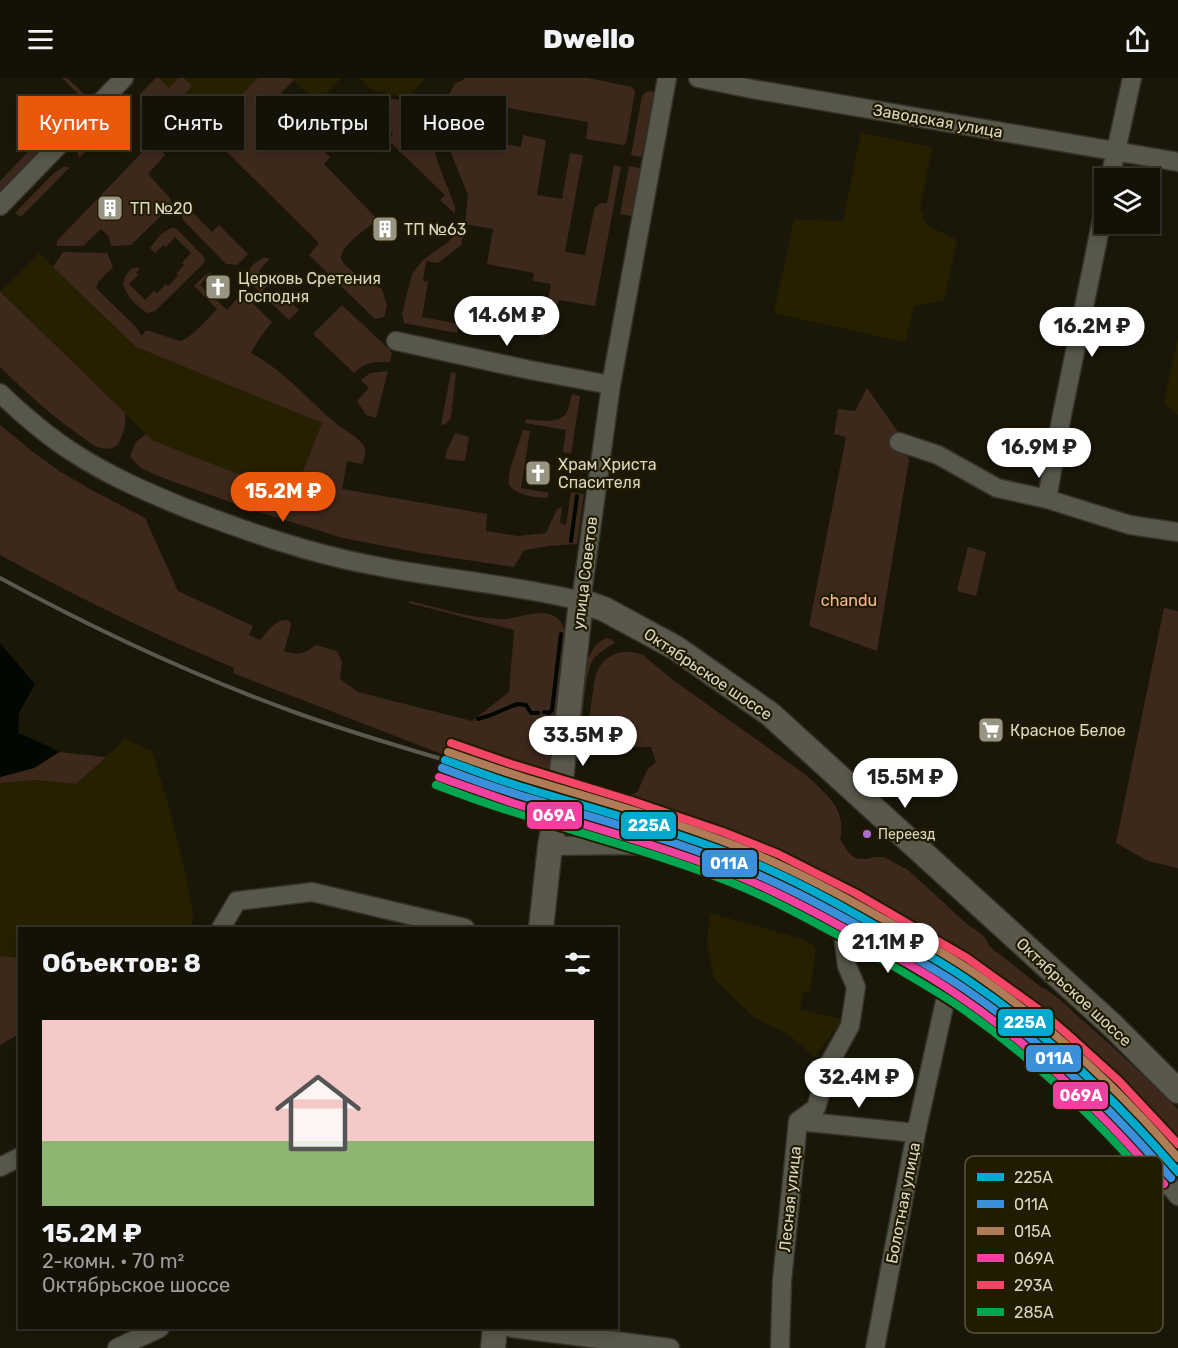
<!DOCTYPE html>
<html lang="ru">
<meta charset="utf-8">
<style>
body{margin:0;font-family:Rubik,sans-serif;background:#1d1a10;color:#f1f3f6;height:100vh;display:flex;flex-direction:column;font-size:22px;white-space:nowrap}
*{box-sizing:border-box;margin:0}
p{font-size:20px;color:#9d9d9b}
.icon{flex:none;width:33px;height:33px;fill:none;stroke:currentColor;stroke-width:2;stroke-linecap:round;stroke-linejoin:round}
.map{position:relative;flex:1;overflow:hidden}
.panel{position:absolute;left:18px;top:849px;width:600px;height:402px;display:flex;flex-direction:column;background:#141106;border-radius:0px;box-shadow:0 3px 9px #0003,0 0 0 2px #333128}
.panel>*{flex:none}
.banner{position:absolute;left:18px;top:18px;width:600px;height:54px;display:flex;gap:12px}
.buttons{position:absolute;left:1094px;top:90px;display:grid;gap:12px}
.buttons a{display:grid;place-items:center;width:66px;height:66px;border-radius:0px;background:#141106;box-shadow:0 3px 9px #0003,0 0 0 2px #333128;font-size:30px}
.price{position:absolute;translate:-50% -51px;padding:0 14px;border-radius:21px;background:#fff;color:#222;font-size:20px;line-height:39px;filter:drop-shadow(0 2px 3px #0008)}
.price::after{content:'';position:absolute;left:50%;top:36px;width:18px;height:14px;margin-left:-9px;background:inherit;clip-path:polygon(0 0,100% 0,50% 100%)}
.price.on{background:#ea580c;color:#fff}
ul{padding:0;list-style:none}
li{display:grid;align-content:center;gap:12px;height:318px;padding:0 24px}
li+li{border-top:2px solid #333128}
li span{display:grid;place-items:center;height:186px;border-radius:0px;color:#555}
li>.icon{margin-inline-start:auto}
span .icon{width:108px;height:108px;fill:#fffc;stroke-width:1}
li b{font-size:26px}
h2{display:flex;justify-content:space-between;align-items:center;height:72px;padding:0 24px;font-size:26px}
.tag{padding:0 21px;border-radius:0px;background:#141106;box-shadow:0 3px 9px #0003,0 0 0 2px #333128;font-size:21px;line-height:54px}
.tag.on{background:#ea580c;color:#fff}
header{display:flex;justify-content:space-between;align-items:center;height:78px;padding:0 24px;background:#141106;font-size:27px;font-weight:800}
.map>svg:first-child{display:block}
</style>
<header><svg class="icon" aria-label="menu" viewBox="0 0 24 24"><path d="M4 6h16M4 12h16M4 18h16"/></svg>Dwello<svg class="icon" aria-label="share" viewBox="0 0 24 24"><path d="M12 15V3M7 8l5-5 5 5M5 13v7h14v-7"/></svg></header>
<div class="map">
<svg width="1178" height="1270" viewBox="0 0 1178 1270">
<rect width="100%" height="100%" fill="#1a1708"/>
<path fill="#262001" d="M159 0H283L223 62Z
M292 0H341L317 25Z
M359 0H426L409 17 397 18 370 11Z
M861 55 932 69 920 130 926 147 957 162 944 222 914 228 905 264 774 235 794 142 843 143Z
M39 175 136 269 322 345 293 418 152 362 1 213Z
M1178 258V337L1164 325Z
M125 661 152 673 167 723 184 788 193 837 191 850H20L19 880 0 878V705L36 702 76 706Z
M710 835 805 862 816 869 810 914 803 913 800 932 843 941 815 979 788 956 755 940 714 900 707 866Z"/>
<path fill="#3d291c" d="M62 0H67C75 7 83 13 87 23L0 113V103L81 19Z
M156 0H159L169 10 178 0H184L192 8 180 21 190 30 206 26 220 39 258 0H292L294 2 281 15 286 20 284 26 292 34 277 54 291 51 306 65 315 64 330 79 324 86 378 142C369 148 342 167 341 179 341 190 374 206 382 211L387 228 384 239 375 241 309 177 319 165 224 71 223 62 204 44C176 52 158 34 140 16Z
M466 0H588L632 9 635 13 626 65 623 67 586 61 588 44 496 28 491 64 521 69 523 57 546 62 537 117 562 121 570 75 583 77 565 174 585 177 594 132C598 125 600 125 607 125L614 87 621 89 595 228 559 222 547 257 541 261 551 206 533 203 534 195 487 186 493 151 465 146 461 167 438 185 426 183 423 203 428 204 422 239 459 246 457 255 404 245 402 236 412 196 423 182 448 164 465 145 468 117 441 50 445 23 455 6Z
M647 13 654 14 642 79 631 77 642 18Z
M352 17H368L405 23 421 38 429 52 438 85 455 129V136L440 122 445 117 388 62 393 56Z
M112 35 117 40 79 80 77 72 79 68Z
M155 61 165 77 148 96 169 119C172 123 172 126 169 130L131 167 111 168 109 159 101 151 83 168H57V163Z
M629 88 640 90 632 138 620 136Z
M63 89H70L21 139 15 135 53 96Z
M187 129 212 154 219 147 248 176 237 187 226 186 185 144 182 140V136Z
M171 150H175L178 152 203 178 205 182 204 185 155 233 148 235C138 230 125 217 123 205 126 196 129 188 140 190L136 195 138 197 129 206 145 222 154 213 157 215 166 206 168 208 178 198 176 196 184 187 182 185 191 175 175 159 166 169 163 167 155 175 150 170 161 156Z
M63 174 107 175 113 189 99 203 96 210 137 250 142 258 146 252 180 263C192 260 208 240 217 231L194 208 205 197 212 194 200 207 227 232 242 215 272 244 259 261 251 275C285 293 309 323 338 347 346 353 358 359 364 368 367 374 365 379 362 386L347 383 342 411 487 436 486 453 518 458 546 455 557 431 562 429 560 445 566 447 571 414 584 416 577 466 550 468 524 472 514 489 421 475 343 460 252 432 158 398 141 390 133 382 130 378 136 364 146 356 152 362 293 418 322 345 136 269 53 189Z
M264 180H270L259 193 271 204 260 215C247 201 242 190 264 180Z
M278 212 299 232 289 242 268 222Z
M0 213 125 335C126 346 125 352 120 362 117 370 110 372 101 370 93 368 85 361 78 356 49 336 25 313 0 289Z
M342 227 390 272 392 276 390 284C374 284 366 283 354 295L313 256Z
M388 293 376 340 366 337 357 323 369 310 361 302 370 295Z
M451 294 456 295 451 339C448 344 446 347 441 347Z
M867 310 903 361 909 382 877 573 809 548 846 359 834 356 838 331 855 333Z
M572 316 580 318 571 376 563 374 566 352 525 345 526 341C538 342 560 347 567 334 569 329 570 322 572 316Z
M0 347 37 377 61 394 88 410 145 440 178 513 253 548 249 557 260 562C268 553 278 538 290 543L291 548 284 573C300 578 303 576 316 567L337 573 342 584 340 601 358 614 472 643 509 614 514 552 409 525 410 523C440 530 472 541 503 541 519 541 539 530 554 538 562 542 564 550 566 558L549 711 457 682 233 595 234 590C154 556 76 519 0 477Z
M523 352 530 353 521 410 549 415 547 420C538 420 513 417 509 406 506 398 520 362 523 352Z
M455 355 469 359 465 383 445 381 447 372Z
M968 469 986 474 976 518 957 513Z
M1164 530 1178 533V790L1148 783 1116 765Z
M606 560 611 561 615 565C608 569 601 573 595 579 585 590 584 628 582 644L579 645C582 618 579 573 606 560Z
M622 574H633L643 577 673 602 806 697C826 716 847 731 840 761L848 774 855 780 866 781 874 779H884L908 792 969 848C978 853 986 858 989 868L1041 909C1056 916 1069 930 1081 941 1115 970 1146 1000 1178 1031V1081C1138 1035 1094 993 1048 953 1007 918 964 883 917 855 890 838 861 824 832 810 792 789 750 769 708 754 686 747 664 744 641 738 630 735 618 731 607 727L614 713 626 716H634L638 713 647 692 656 684 651 669H623L615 672 585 669 595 599C599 585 608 577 622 574Z
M59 674 106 679 76 706 36 702 0 705V699L34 690Z
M0 878 20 880 19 956 0 967Z"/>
<path fill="#020801" d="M0 565 35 606 19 635 18 655 37 663 59 674 34 690 0 699Z"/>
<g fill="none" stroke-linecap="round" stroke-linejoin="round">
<path stroke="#020801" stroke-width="4" d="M571 463 577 418
M544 634 549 635 552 632 561 556
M478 641 491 637 512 628 518 626 526 627 531 635H538"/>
<defs>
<path id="minor" d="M698 0 752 11 1178 84
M1110 100 1132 0
M0 128 124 0
M396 263 530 292 611 307
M0 315C23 337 47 358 74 375 109 398 149 415 188 431 248 454 308 475 371 487 440 501 512 506 581 523L611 307 667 0
M899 364 938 377 997 410 1047 421 1130 447 1178 454
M1047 421 1061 342 1104 131
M550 768 625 767 659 769 696 779 767 807 842 848 884 874 948 910 1011 955 1066 1002 1153 1087 1178 1118
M221 850 237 823 312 814 465 850
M798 1043 916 1055
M0 1089 20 1079
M512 1250 670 1270
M117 1270 160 1250
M780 1270 782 1203 798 1043 816 1030 829 986 850 948 856 909 847 888 842 848
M875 1270 916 1055 948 910"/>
<path id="major" d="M541 850 550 768 559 719 581 523 604 531 676 570 770 636 1113 948 1178 1013
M493 1270 495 1250"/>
</defs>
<use href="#minor" stroke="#343229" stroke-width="21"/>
<use href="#major" stroke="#343229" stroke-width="27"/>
<use href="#minor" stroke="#58574b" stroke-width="18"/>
<use href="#major" stroke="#59584a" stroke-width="24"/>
<path stroke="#5b584e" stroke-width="4" d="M0 500C94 551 192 597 294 634 343 652 394 667 445 682"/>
<defs>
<path id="rail-1" d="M445 682C471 691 496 701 522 709 594 731 667 751 737 778 784 796 828 820 871 845 905 864 940 882 972 905 1050 958 1117 1023 1178 1094"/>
<path id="rail-2" d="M442 690C468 700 493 709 519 717 591 739 664 759 734 787 781 805 824 829 868 853 901 872 934 890 965 911 1043 964 1110 1029 1171 1100"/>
<path id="rail-3" d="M448 674C474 683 499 692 525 700 598 722 671 742 741 770 788 789 832 812 876 837 910 856 945 875 977 897 1052 949 1119 1011 1178 1080"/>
<path id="rail-4" d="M439 699C465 708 490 717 516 726 588 748 661 768 731 795 777 813 821 837 865 862 898 880 931 898 962 920 1038 972 1104 1036 1164 1106"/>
<path id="rail-5" d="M451 665 511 686 632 723 723 754 778 776 855 815 967 880 1038 931 1066 955 1119 1003 1178 1066"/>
<path id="rail-6" d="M436 707C462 717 487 726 513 734 586 757 659 776 730 804 775 822 817 846 860 869 891 887 923 905 954 925 1031 977 1097 1041 1158 1112"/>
</defs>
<use href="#rail-1" stroke="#211c01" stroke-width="12"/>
<use href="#rail-2" stroke="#211c01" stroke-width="12"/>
<use href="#rail-3" stroke="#211c01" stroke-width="12"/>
<use href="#rail-4" stroke="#211c01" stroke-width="12"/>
<use href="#rail-5" stroke="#211c01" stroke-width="12"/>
<use href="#rail-6" stroke="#211c01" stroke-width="12"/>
<use href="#rail-1" stroke="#00a9ce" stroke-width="8"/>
<use href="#rail-2" stroke="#3a90db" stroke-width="8"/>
<use href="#rail-3" stroke="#b07c57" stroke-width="8"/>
<use href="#rail-4" stroke="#f240a1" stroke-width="8"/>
<use href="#rail-5" stroke="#f34667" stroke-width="8"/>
<use href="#rail-6" stroke="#00a651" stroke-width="8"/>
</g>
<defs>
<symbol id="building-square" viewBox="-11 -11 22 22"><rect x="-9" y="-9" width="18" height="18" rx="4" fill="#979484" stroke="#211c01"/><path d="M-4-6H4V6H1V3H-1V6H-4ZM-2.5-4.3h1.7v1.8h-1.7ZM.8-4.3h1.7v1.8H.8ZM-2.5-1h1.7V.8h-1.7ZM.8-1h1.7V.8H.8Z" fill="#fff"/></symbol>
<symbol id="church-square" viewBox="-11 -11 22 22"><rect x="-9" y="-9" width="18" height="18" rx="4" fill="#979484" stroke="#211c01"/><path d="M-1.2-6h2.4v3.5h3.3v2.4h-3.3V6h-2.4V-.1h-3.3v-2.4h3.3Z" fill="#fff"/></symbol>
<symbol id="supermarket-square" viewBox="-11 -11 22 22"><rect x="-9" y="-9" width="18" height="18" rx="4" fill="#979484" stroke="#211c01"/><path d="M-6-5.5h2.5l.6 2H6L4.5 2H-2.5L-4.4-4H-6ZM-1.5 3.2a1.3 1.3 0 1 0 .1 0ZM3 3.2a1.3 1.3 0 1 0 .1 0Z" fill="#fff"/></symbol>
</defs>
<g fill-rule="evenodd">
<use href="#building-square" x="95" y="115" width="30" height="30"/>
<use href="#building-square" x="370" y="136" width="30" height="30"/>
<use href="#church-square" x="203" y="194" width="30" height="30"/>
<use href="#church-square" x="523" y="380" width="30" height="30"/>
<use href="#supermarket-square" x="976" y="637" width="30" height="30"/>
</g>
<circle fill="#b06ccc" stroke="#211c01" stroke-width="2" cx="867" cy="756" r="5"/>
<g text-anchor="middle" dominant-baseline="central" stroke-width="4.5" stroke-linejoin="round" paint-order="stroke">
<g font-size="14" fill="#dad7c6" stroke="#211c01" text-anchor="start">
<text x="878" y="756">Переезд</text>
</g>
<g font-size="16" fill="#dad7c6" stroke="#211c01">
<text transform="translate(938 43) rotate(10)">Заводская улица</text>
<text transform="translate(585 495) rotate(-83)">улица Советов</text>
<text transform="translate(708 596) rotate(34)">Октябрьское шоссе</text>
<text transform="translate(1074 914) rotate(43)">Октябрьское шоссе</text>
<text transform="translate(790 1121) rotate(-84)">Лесная улица</text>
<text transform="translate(903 1125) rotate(-79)">Болотная улица</text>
</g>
<g font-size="16" fill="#dad7c6" stroke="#211c01" text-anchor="start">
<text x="130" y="130">ТП №20</text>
<text x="404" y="151">ТП №63</text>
<text x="238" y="200">Церковь Сретения<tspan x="238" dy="18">Господня</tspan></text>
<text x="558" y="386">Храм Христа<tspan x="558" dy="18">Спасителя</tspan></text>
<text x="1010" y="652">Красное Белое</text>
</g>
<g font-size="16" fill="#f9b58d" stroke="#211c01">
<text x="849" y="522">chandu</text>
</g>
</g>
<rect x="965" y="1078" width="198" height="177" rx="9" fill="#211c01" stroke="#58543c" stroke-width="1.5"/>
<rect x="977" y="1095" width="27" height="8" fill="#00a9ce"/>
<rect x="977" y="1122" width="27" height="8" fill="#3a90db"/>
<rect x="977" y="1149" width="27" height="8" fill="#b07c57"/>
<rect x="977" y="1176" width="27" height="8" fill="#f240a1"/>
<rect x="977" y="1203" width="27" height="8" fill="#f34667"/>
<rect x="977" y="1230" width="27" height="8" fill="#00a651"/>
<g font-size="16" fill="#dad7c6">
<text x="1014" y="1105">225А</text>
<text x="1014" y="1132">011А</text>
<text x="1014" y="1159">015А</text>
<text x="1014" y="1186">069А</text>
<text x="1014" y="1213">293А</text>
<text x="1014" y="1240">285А</text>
</g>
<g stroke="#211c01" stroke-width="2">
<rect x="526" y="723" width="57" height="29" rx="6" fill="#f240a1"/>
<rect x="620" y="733" width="57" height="29" rx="6" fill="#00a9ce"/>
<rect x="701" y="771" width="57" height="29" rx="6" fill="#3a90db"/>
<rect x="997" y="930" width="57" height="29" rx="6" fill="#00a9ce"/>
<rect x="1025" y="966" width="57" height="29" rx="6" fill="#3a90db"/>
<rect x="1052" y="1003" width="57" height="29" rx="6" fill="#f240a1"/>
</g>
<g font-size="16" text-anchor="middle" font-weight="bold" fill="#fff">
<text x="554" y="743">069А</text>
<text x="649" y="753">225А</text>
<text x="729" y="791">011А</text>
<text x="1025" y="950">225А</text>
<text x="1054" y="986">011А</text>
<text x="1081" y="1023">069А</text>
</g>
</svg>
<div class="buttons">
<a><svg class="icon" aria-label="layers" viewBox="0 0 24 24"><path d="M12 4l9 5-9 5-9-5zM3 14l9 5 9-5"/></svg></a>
</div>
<b class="price" style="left:507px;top:269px">14.6M ₽</b>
<b class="price" style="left:1092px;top:280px">16.2M ₽</b>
<b class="price" style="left:1039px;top:401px">16.9M ₽</b>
<b class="price on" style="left:283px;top:445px">15.2M ₽</b>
<b class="price" style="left:583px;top:689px">33.5M ₽</b>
<b class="price" style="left:905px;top:731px">15.5M ₽</b>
<b class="price" style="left:888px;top:896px">21.1M ₽</b>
<b class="price" style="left:859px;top:1031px">32.4M ₽</b>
<div class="banner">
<a class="tag on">Купить</a>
<a class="tag">Снять</a>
<a class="tag">Фильтры</a>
<a class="tag">Новое</a>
</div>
<section class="panel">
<h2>Объектов: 8<svg class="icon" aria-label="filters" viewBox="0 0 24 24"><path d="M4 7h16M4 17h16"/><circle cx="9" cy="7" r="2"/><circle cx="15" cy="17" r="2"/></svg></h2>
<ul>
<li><span style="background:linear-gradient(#f6c9c9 65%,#8fb573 0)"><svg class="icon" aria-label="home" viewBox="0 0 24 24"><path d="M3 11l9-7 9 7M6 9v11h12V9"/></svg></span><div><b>15.2M ₽</b><p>2-комн. · 70 m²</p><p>Октябрьское шоссе</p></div></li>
</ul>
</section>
</div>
